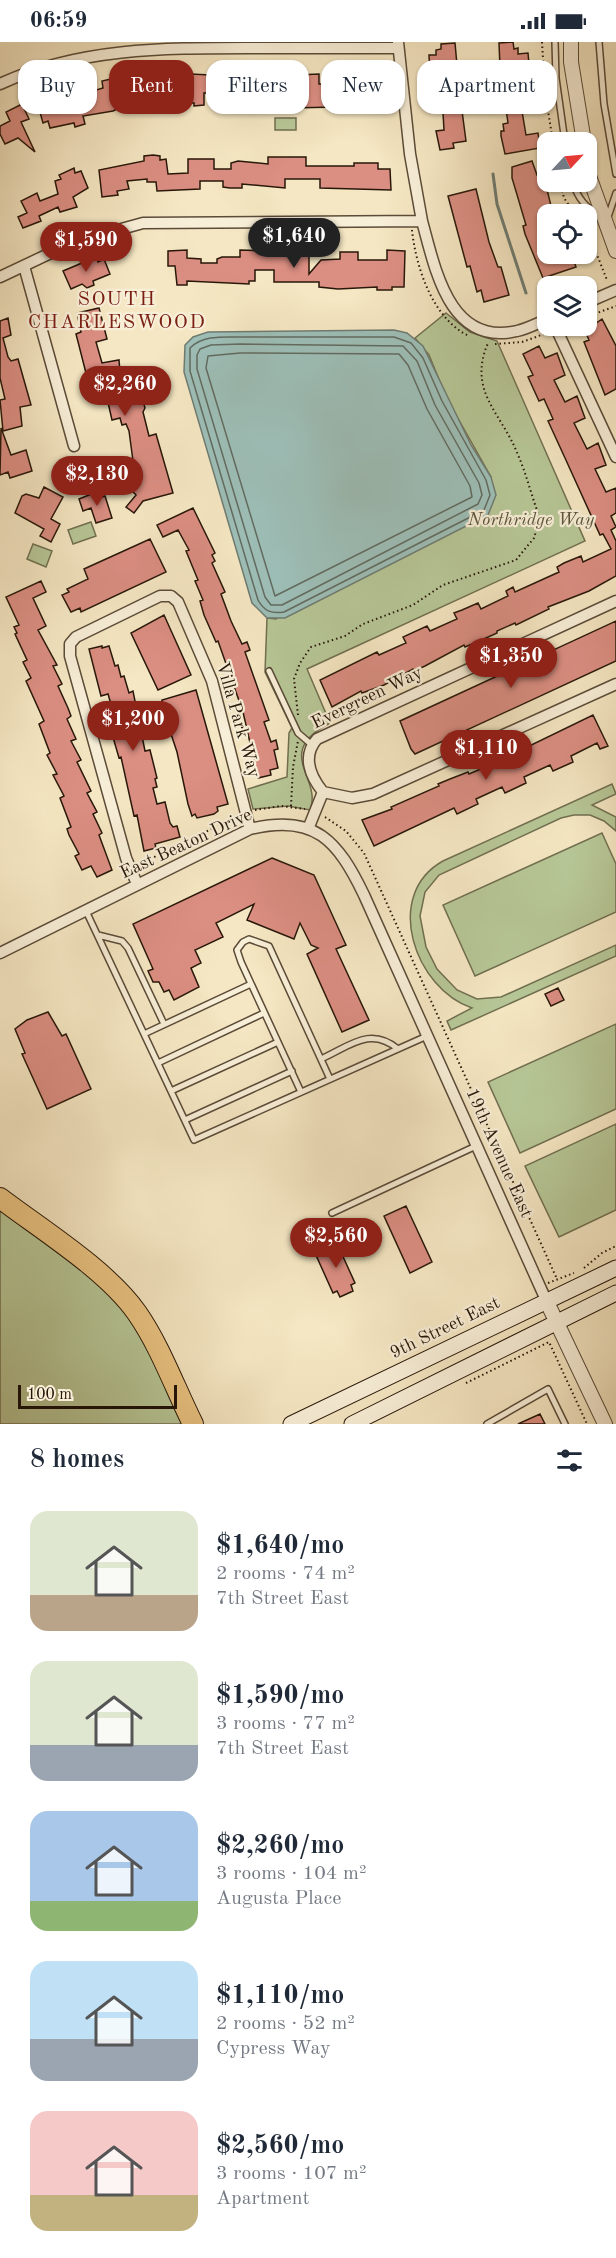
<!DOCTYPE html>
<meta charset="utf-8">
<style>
body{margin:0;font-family:"Old Standard TT",serif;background:#f2f2f3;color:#1f2937;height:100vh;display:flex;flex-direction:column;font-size:22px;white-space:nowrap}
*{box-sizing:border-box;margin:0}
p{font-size:20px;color:#747a83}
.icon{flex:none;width:33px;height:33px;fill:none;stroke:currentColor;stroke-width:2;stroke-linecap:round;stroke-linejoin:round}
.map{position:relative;height:1382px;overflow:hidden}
.panel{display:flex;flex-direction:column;background:#fff;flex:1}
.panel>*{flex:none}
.banner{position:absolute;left:18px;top:18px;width:580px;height:54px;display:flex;gap:12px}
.needle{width:39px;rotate:64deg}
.tools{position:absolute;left:537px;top:90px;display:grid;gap:12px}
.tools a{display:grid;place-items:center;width:60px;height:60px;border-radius:12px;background:#fff;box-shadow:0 2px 4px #0004;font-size:30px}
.scale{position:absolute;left:18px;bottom:15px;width:159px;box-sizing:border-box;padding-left:6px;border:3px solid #281709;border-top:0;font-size:16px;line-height:21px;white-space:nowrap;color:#281709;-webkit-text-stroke:4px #f8efd8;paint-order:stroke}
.price{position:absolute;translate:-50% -51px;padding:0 14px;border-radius:21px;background:#8f2418;color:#fff;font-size:20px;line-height:39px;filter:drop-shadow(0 2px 3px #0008)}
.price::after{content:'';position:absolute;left:50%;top:36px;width:18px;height:14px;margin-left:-9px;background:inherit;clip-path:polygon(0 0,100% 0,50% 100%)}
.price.on{background:#222;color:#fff}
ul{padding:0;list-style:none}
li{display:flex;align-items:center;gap:18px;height:150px;padding:0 30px}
li span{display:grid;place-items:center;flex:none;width:168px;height:120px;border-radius:18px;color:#555}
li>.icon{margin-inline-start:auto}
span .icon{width:72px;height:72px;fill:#fffc;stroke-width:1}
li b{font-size:26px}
h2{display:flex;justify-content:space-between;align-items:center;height:72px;padding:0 30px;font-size:26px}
.chip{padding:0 21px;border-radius:18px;background:#fff;box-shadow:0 2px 4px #0004;font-size:21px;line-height:54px}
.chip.on{background:#8f2418;color:#fff}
.status{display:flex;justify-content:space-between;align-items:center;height:42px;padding:0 30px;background:#fff;direction:ltr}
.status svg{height:16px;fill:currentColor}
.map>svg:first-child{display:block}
</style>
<div class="status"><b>06:59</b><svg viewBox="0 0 49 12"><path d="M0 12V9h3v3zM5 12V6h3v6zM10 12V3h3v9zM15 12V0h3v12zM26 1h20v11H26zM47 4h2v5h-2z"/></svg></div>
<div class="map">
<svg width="616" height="1382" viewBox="0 0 616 1382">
<rect width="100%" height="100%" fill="#f5e7c3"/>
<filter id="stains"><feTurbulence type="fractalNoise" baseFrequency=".00333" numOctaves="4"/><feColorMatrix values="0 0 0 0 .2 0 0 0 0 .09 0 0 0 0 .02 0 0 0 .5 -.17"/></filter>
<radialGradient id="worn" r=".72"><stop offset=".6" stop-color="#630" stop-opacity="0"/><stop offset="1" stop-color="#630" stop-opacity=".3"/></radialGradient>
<path fill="#b7c797" stroke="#706f50" stroke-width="1.5" d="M275 76H296V88H275Z
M446 271 470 290 497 299 585 499 307 627 330 681C272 711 323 736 310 768L288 764 253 767 248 747 287 735 289 691 292 686 265 630 267 576 276 577 491 435 447 357 429 313 415 296Z
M91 480 96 494 73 502 68 488Z
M33 502 52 509 46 525 27 517Z
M612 742 616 752 592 763 616 775V789L604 779 590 773H574L561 776 439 833 425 850 420 874 426 905 437 927 457 948 477 957 501 955 616 903V914L451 988 447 979 472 966C415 947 382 853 443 819Z
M602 791 616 822V870L475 934 443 863Z
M616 982V1067L520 1111 488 1040Z
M616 1082V1168L559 1195 525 1124Z
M0 1164 111 1251 143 1294 184 1382H0Z"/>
<path fill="#9dbfb8" stroke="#6e7c72" stroke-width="1.5" d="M394 288 407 291 423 304 471 403 491 435 496 453 488 473 285 576H267L252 561 184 330 185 303 193 295 208 290Z"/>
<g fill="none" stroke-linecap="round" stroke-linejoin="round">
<path stroke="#626b60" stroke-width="1.5" d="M240 295H394L411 301 423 316 442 359 486 438 490 453 484 468 284 570C271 572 264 569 258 558L190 329V306C203 293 223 295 240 295Z
M240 302 403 304 417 319 435 363 479 441 482 453 478 462 282 563H271L265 555 197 327V313L200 307 211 303Z
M240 311 399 312 408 323 427 367 470 444 472 455 275 554 206 326 208 314Z"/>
<path stroke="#6e7c72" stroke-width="3" d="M493 132 497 162 526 251"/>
</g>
<path fill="#db8e82" stroke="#281709" stroke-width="1.5" d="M513 0 514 7 518 6V12L528 11 532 54 523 55 522 69 526 93 538 91 540 106 505 112 501 94V89H504L503 82 508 81 503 46 516 44 513 25H500L499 1Z
M455 1 457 23 443 24 444 47 459 46 466 99 453 101 454 106 440 108 436 89 444 88 442 54H431L429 13H436V8L441 7V2Z
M152 32H169L170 40H191V32L210 33V36L238 34 239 44 273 41V34L319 32V42H344L343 34 362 33V39H372V60H337V65L290 66V58H268V61H254V65H227L226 51H204V63L194 64V61H182L179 48 161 50 162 57 155 59 135 58 116 61 117 67 113 69 83 74 85 82 75 85 74 81 50 86 48 79 43 81 36 56 57 49 59 56 76 51 77 54 96 51V48L103 46 102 39 120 35 121 44 138 42V38L152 37Z
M22 62 29 77 21 80 35 110 18 96 5 102 0 92V84L10 79 6 70Z
M153 113 160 114V118L166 117 168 132 188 131V117H214V127H231V121L238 119 268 122V115H306V124H354V121H378V127H390L391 148 320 146V137H285V146L242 142V146H230L223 145V139H200V147L157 149 156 140H147V137L127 139 129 147 117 149 118 153 102 155 99 128 144 119V114Z
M532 119 537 133 543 131 553 172H548V212H561L563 216 572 213 576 225 543 236 525 192 523 184 526 183 512 136V125Z
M74 126 75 131 81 129 88 146 73 155 77 165 60 170 58 165 39 174 41 179 23 186 18 175 27 171 21 159 37 151 40 159 58 152 55 139 61 137 59 133Z
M476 147 489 200 498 225H501L509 253 484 260 481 248 477 250 470 224 467 225 448 154Z
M187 208V216L201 217V221H217V217L222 215H240V208L280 209 306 213 309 214V232L321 218 340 217V210H358V218H387V208L405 209 404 245H392V248H377V245L338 247 319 245V240H274V228H255V239H249V242L187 239V243H177L175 224H168V209Z
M96 215 98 220 104 217 110 232 93 239 94 243 87 246 82 242 71 247 63 229Z
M99 266 107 297 96 300 102 321 119 318 121 343 117 344 123 365 143 359 145 366 143 370 149 394 156 392 173 451 143 459 134 471 126 465 136 453 119 435 133 419 129 389 126 382 122 383 120 376 112 378 105 347H103L101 340 98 341 96 333 87 335 76 292 81 290 77 271Z
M8 276 11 293 3 296 8 315 11 319 18 317 31 363 20 365 22 384 3 389 0 358 5 357 0 336V279Z
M602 277 616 304V347L605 353 584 300 589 298 585 289Z
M539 304 545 316 557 311 565 333 554 338 565 360 577 354 585 376 574 381 587 407 598 401 606 423 595 427 606 450 616 446V471L611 474 616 485 611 488 616 499V534L589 549 548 565 549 567 516 583 515 581 497 589V591L486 596 465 605 464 603 425 624 414 629 413 627 384 643 362 651 361 649 332 665 320 638 377 610 379 613 406 601 403 595 427 584 430 589 457 577 454 571 462 568 478 561 481 567 508 554 506 549 513 545 515 550 559 530 557 525 564 521 581 514 583 520 611 507 603 492 600 493 565 416 548 379 553 377 544 357 539 359 528 335 533 333 523 312Z
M1 386 11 413 26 408 32 429 10 436 8 430 0 433Z
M44 445 63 455 51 477 60 482 51 500 40 494 44 487 15 471 22 454 26 452 39 456Z
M94 451 96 457 105 454 112 476 96 481 91 466 83 469 79 457Z
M193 466 215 511 212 513 215 519 212 521 225 550 221 552 231 579 242 602 247 600 250 608 245 610 269 678 264 680 271 700 276 698 278 707 274 708 278 726 270 728 271 733 258 736 243 670 218 599 216 600 204 573 200 559 203 558 195 539 198 538 186 509 189 508 178 488 163 495 157 483Z
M150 497 166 530 81 570 80 566 71 570 62 553 69 550 67 547 88 537 84 527Z
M41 539 46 550 33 556 46 584 38 588 57 623 53 624 62 642 58 644 68 666 71 674 67 677 76 697 71 699 81 718 77 720 91 749 87 751 97 770 93 772 102 791 99 793 112 828 97 835 91 824 82 828 75 814 79 812 69 793 67 787 71 785 60 756 64 754 53 733 57 732 47 713 50 711 39 682 44 679 26 639 31 636 23 620 27 618 15 592 17 591 14 585 19 583 6 555Z
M164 573 191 633 158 648 131 591Z
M616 579V619L415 712 411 707 400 679Z
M102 604V606L109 604 115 624 118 623 121 635 124 634 129 651 133 649 145 709 150 708 157 736 155 737 157 745 153 746 157 762 165 760 170 781 173 785 177 784 180 795 155 802 156 806 144 809 137 773 134 774 121 715 119 716 106 671 113 669 108 652 101 654 89 607Z
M196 648 228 762 217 765 218 769 214 772 197 776 195 772 192 774 188 762 177 710 161 662 162 658Z
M593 673 608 704 600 707 597 701 571 714 573 720 553 729 550 723 524 735 526 741 505 751 502 745 476 757 478 762 457 772 454 766 374 804 362 778 392 767 391 765 439 744 438 742 450 737 468 730 469 732 488 724 486 721 516 708 517 710Z
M272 816 314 833 346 903 336 907 369 978 342 990 307 912 318 906 311 903 300 881 294 897 247 878 254 862 216 881 223 895 195 908 201 921 191 926 199 945 174 958 169 948 164 950 159 940H153L148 929 153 927 133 882Z
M558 946 564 958 551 964 545 952Z
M48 970 62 994 66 992 91 1047 47 1067 22 1012 25 1011 15 987 27 978Z
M406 1164 432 1220 410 1231 384 1174Z
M335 1197 355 1241 351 1243 353 1249 340 1255 337 1249 333 1251 315 1211 326 1206 324 1202Z
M540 1372 545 1382H518Z"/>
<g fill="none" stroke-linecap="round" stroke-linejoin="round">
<defs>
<path id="service" d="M555 0 556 36 565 100
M599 0 604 62 616 132
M573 140C577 156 586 165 600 175
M607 178 616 151
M269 629 298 691 312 703
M86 869 194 1098 427 994
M98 893 122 899 128 906 164 982
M144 992 251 942
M321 1017C350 1004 370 984 398 1007
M158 1021 264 971
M171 1049 278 1000
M301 1050 241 920 237 908 243 900 249 897 269 904 330 1037
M185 1078 292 1029
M332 1171 476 1104
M487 1382 548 1347 565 1382"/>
<path id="minor" d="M398 0 410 112 422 179
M0 42C78 6 163 6 247 6 297 6 348 6 398 6
M24 224 74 404
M0 235 74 200 143 181 422 179C435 226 449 305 517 289 527 287 538 281 548 277
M586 261 616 248
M555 284 616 415
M323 750C310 734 302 714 317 697L616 559
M308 787 323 750 352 756 373 752 616 642
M137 842 126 816 70 614V602L76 595 160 554H171L178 560 212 639 250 787
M0 911 250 787C315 771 338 799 364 853L546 1258"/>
<path id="tertiary" d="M571 0V20L584 100
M586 118 589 134 616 209
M546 1258 605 1382"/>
<path id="secondary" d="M291 1382 616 1226
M352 1382 616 1251"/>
<path id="motorway" d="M0 1156C42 1188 107 1228 137 1271 160 1304 175 1346 193 1382"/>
</defs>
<use href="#service" stroke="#5b4b38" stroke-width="8"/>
<use href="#minor" stroke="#5b4b38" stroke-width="13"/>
<use href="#tertiary" stroke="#5b4b38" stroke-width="16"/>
<use href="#secondary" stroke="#281709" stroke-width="17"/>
<use href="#motorway" stroke="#281709" stroke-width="22"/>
<path stroke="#281709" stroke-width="2" stroke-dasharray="1.5 3" stroke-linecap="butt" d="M542 0 545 50 553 100
M560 140 564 156 575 172
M586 185 607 238
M412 188C416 226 433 277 469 294
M586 275 616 264
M495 302 522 300 547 291
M298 673 294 637 300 621 311 605 345 594 363 582 413 563 443 543 516 518 534 496 539 479 538 471C531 452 526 431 518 413 502 371 467 350 488 301
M291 764 293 725 298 699
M255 768 281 764 305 767
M325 775 346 789 364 811 557 1237
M138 823 236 775
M584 1226 602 1211 616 1204
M548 1241 574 1231
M466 1341 549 1300 587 1382"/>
<use href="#service" stroke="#f8efd8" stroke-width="5"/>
<use href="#minor" stroke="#f8efd8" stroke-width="10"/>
<use href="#tertiary" stroke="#f8efd8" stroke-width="14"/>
<use href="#secondary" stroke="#f8efd8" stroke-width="15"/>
<use href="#motorway" stroke="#eac482" stroke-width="20"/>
</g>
<g text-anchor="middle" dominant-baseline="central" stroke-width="4.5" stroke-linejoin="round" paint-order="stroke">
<g font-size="18" font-style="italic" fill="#5a553b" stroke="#f8efd8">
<text x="531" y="478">Northridge Way</text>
</g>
<g font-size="18" fill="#281709" stroke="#f8efd8">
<text transform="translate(367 656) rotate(-26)">Evergreen Way</text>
<text transform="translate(238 678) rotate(74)">Villa Park Way</text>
<text transform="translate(186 802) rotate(-25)">East Beaton Drive</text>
<text transform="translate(499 1111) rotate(66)">19th Avenue East</text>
<text transform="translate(445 1286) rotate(-26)">9th Street East</text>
</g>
<g font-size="20" letter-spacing="1.5" fill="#7a1f14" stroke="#f8efd8">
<text x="117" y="258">SOUTH<tspan x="117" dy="23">CHARLESWOOD</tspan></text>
</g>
</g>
<rect width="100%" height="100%" filter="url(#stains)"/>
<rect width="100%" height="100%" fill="url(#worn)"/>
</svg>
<div class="tools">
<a><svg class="needle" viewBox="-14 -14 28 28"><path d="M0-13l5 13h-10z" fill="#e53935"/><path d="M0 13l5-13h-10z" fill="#747a83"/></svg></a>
<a><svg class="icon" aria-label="locate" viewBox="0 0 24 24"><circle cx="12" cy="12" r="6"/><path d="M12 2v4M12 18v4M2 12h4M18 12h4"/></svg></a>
<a><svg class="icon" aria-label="layers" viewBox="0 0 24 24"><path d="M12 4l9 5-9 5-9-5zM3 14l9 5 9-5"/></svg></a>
</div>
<div class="scale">100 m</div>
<b class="price on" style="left:294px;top:227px">$1,640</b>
<b class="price" style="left:86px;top:231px">$1,590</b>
<b class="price" style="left:125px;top:375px">$2,260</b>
<b class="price" style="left:97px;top:465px">$2,130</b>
<b class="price" style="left:511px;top:647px">$1,350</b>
<b class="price" style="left:133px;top:710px">$1,200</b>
<b class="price" style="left:486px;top:739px">$1,110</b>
<b class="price" style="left:336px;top:1227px">$2,560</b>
<div class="banner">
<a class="chip">Buy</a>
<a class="chip on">Rent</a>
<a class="chip">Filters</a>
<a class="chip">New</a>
<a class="chip">Apartment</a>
</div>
</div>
<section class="panel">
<h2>8 homes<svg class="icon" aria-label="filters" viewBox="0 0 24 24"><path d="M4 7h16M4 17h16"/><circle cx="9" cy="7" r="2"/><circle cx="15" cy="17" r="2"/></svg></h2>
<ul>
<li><span style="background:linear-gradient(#dfe7d0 70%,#b9a48a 0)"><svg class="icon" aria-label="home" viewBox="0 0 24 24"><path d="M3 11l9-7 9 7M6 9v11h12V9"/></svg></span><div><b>$1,640/mo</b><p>2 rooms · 74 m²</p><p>7th Street East</p></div></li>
<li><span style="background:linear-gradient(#dfe7d0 70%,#9aa5b1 0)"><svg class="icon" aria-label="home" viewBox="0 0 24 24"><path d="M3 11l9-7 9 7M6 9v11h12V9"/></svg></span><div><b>$1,590/mo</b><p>3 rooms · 77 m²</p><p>7th Street East</p></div></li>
<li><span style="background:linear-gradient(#a9c7e8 75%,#8fb573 0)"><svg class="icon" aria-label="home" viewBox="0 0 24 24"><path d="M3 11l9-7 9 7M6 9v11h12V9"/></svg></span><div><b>$2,260/mo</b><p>3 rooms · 104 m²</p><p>Augusta Place</p></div></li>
<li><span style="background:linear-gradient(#bfe0f5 65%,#9aa5b1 0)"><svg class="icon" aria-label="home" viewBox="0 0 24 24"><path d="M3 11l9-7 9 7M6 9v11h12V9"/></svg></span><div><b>$1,110/mo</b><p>2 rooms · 52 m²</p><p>Cypress Way</p></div></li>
<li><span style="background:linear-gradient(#f6c9c9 70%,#c2b280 0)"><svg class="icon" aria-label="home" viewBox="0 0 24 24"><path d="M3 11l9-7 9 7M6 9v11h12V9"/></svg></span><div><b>$2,560/mo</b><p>3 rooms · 107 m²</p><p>Apartment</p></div></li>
</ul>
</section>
